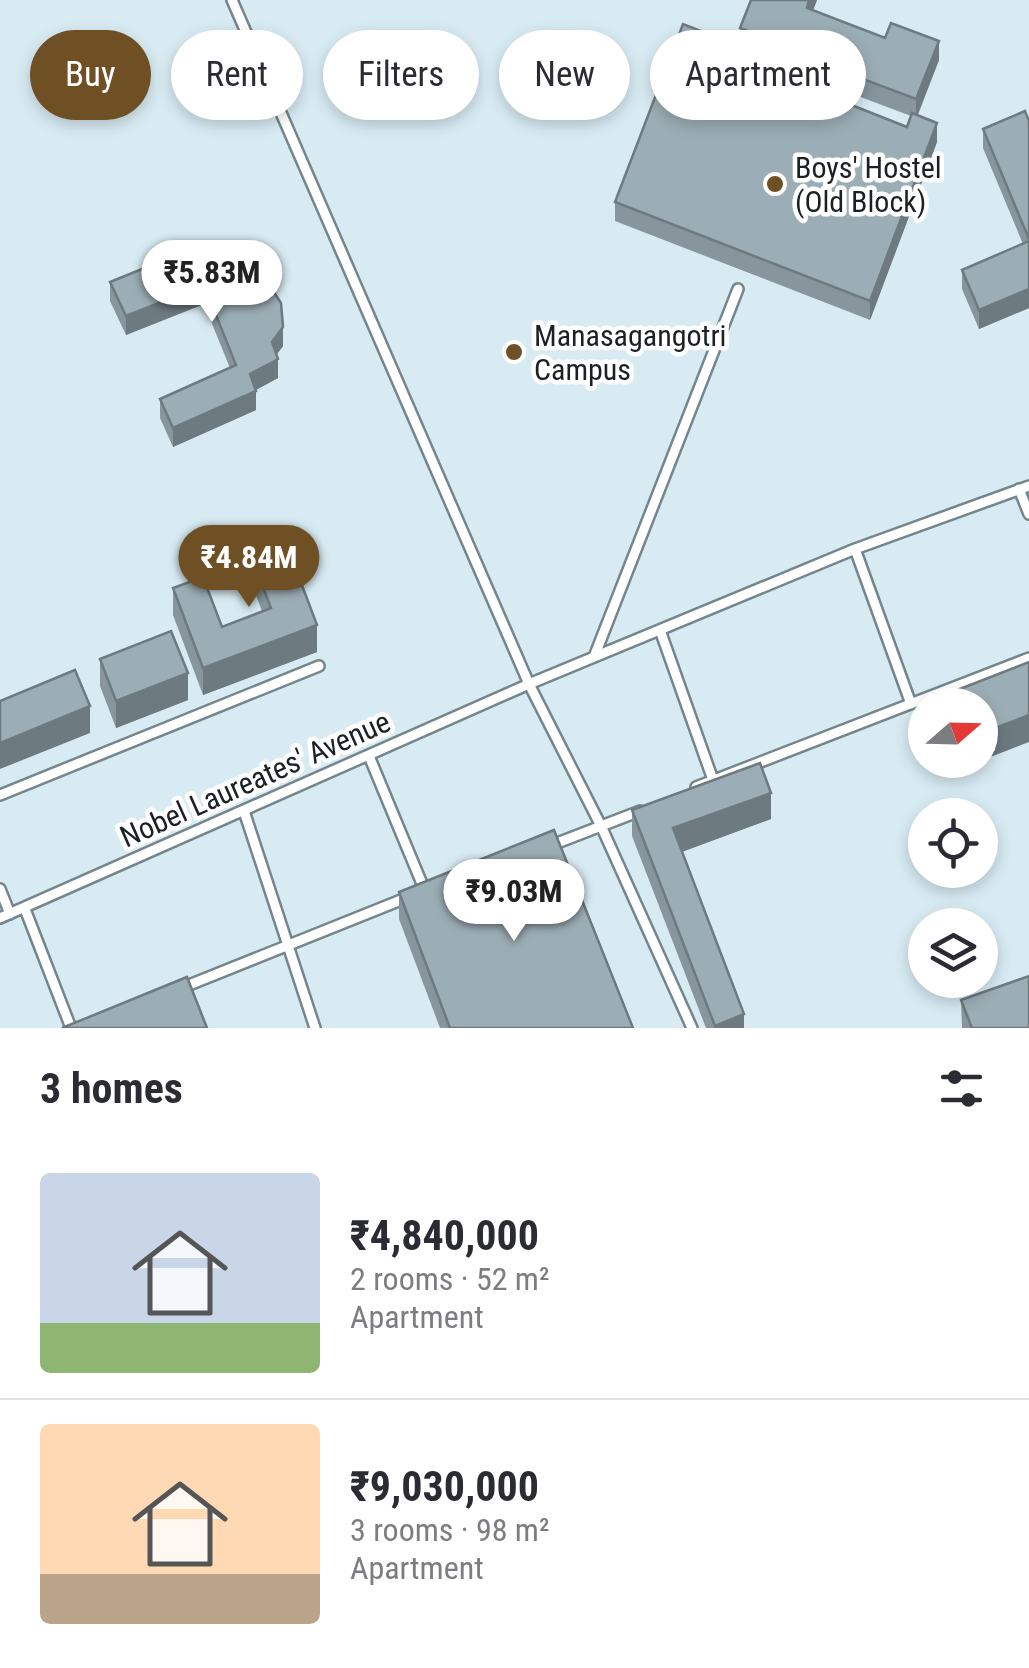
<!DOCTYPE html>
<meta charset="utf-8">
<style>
body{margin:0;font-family:"Roboto Condensed",sans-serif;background:#f7f7f7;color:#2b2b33;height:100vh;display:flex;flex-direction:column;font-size:38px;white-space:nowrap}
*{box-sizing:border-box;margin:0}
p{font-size:32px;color:#7c7c81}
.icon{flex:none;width:55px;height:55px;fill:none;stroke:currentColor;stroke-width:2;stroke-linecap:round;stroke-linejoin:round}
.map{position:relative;height:1028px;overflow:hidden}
.details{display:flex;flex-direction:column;background:#fff;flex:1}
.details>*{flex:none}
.top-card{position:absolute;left:30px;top:30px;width:970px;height:90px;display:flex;gap:20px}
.needle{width:65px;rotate:70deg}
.buttons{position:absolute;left:908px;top:688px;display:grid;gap:20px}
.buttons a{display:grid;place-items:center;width:90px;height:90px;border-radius:50%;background:#fff;box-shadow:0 5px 15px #0003;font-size:50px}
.price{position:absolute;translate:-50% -85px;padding:0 22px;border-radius:35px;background:#fff;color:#222;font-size:32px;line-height:65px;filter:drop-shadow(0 2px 5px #0008)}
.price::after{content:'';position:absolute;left:50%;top:60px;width:30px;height:22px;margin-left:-15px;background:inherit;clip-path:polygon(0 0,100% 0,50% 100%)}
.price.active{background:#6f5025;color:#fff}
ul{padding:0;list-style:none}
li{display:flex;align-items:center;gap:30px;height:250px;padding:0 40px}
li+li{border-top:2px solid #e1e1e2}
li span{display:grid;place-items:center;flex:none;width:280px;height:200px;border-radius:10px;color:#555}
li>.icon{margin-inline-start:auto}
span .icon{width:120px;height:120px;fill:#fffc;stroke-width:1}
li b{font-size:42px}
h2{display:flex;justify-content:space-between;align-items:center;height:120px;padding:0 40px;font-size:42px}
.chip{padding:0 35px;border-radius:45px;background:#fff;box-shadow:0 5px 15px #0003;font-size:35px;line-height:90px}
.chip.active{background:#6f5025;color:#fff}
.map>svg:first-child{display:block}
</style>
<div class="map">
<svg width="1029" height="1028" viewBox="0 0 1029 1028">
<rect width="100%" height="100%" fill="#d8ebf3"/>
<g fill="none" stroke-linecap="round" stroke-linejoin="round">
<defs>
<path id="lane" d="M232 0 529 684 602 828 692 1028
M1019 489 1029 514
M855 549 911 704
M660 630 713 780
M594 657 738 289
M369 756 425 891
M696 787 1029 658
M0 795 319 666
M244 811 315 1028
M552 845 640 811
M0 889 10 914
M25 909 71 1028
M0 918 529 684 855 549 1029 486
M179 989 406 898"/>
</defs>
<use href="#lane" stroke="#74868c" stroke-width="14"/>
<use href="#lane" stroke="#fff" stroke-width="9"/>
</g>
<path fill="#86969c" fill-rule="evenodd" d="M751 0H817L813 10 939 60 918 115 937 142 870 320 615 221V202L724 54 798 82 802 71 740 47V28ZM826 84 911 116 907 127 822 94Z
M1029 121V308L979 329 962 289V270L1023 244 983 148V129Z
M242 274 283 346 276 355 278 378 256 390V410L173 447 160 418V399L230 368 204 304 126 335 110 301V282Z
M250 553 317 652 203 695 173 615V588L222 627 262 611 250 580Z
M100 659 188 700 116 728 100 686Z
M632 810 771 819 682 852 744 1028H706L632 836Z
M399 892 633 1028H440L399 919Z
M961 1000 1029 1028H962Z"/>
<path fill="#6d7a7f" d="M809 0H817L807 27V8Z
M939 41V60L916 118V99Z
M826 65V84L816 111V91Z
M937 123V142L870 320V301Z
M204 285V304L126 335V316Z
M1029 289V308L979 329V310Z
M283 327V346L272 361V342Z
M278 359V378L250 393V374Z
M256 391V410L173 447V428Z
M317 625V652L203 695V668Z
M188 673V700L116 728V701Z
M90 706V733L0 769V743Z
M1029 715V742L970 765V760H980V734Z
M771 793V819L673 855V828Z
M744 1014V1028H715V1026Z"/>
<path fill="#9caeb5" stroke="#6d7a7f" stroke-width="2.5" d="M751 0H809L807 8 885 38 891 23 939 41 916 99 826 65 816 91 907 127 912 113 937 123 870 301 615 202 683 24 724 40 720 52 798 82 808 54 740 28Z
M1025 111 1029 121V239L983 129Z
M1029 241V289L979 310 962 270Z
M199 246 210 275 238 263 242 274 264 277 281 303 283 327 272 342 278 359 250 374 256 391 173 428 160 399 236 365 204 285 126 316 110 282Z
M285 540 317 625 203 668 173 588 203 577 222 627 271 608 250 553Z
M171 631 188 673 116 701 100 659Z
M1029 662V715L980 734V705H957L952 692Z
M75 670 90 706 0 743V701Z
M760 763 771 793 673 828 744 1014 715 1026 632 810Z
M554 830 633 1028H450L399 892Z
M1029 976V1028H972L961 1000Z
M187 977 207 1028H62Z"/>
<g fill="#6f5025" stroke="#fff" stroke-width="4">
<circle cx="775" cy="184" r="10"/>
<circle cx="514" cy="352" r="10"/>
</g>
<g text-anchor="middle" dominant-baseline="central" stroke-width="9" stroke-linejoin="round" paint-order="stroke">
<g font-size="30" fill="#1a2023" stroke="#fff" text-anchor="start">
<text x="795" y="167">Boys' Hostel<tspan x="795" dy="34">(Old Block)</tspan></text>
<text x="534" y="335">Manasagangotri<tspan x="534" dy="34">Campus</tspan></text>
</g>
<g font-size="30" fill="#1a2023" stroke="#fff">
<text transform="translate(255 779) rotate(-24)">Nobel Laureates' Avenue</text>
</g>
</g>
</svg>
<div class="buttons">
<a><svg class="needle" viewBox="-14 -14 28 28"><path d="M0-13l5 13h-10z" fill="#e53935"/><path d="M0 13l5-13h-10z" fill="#7c7c81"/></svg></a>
<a><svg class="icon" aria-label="locate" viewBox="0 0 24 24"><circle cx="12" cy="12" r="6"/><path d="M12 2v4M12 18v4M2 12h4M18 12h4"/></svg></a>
<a><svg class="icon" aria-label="layers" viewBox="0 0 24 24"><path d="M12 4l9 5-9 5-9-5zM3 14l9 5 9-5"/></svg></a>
</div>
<b class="price" style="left:212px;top:325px">₹5.83M</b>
<b class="price active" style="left:249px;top:610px">₹4.84M</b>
<b class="price" style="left:514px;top:944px">₹9.03M</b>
<div class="top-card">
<a class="chip active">Buy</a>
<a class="chip">Rent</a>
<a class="chip">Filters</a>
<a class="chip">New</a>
<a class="chip">Apartment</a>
</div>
</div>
<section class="details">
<h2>3 homes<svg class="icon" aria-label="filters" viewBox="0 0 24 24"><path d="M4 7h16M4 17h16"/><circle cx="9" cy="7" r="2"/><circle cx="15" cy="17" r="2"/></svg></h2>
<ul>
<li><span style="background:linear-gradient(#c9d6e8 75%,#8fb573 0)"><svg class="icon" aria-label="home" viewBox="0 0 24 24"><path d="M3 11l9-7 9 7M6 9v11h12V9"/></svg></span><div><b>₹4,840,000</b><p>2 rooms · 52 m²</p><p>Apartment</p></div></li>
<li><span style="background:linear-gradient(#ffd9b3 75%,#b9a48a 0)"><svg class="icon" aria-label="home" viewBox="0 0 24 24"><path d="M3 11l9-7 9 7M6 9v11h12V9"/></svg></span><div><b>₹9,030,000</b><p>3 rooms · 98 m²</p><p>Apartment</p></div></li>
</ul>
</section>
